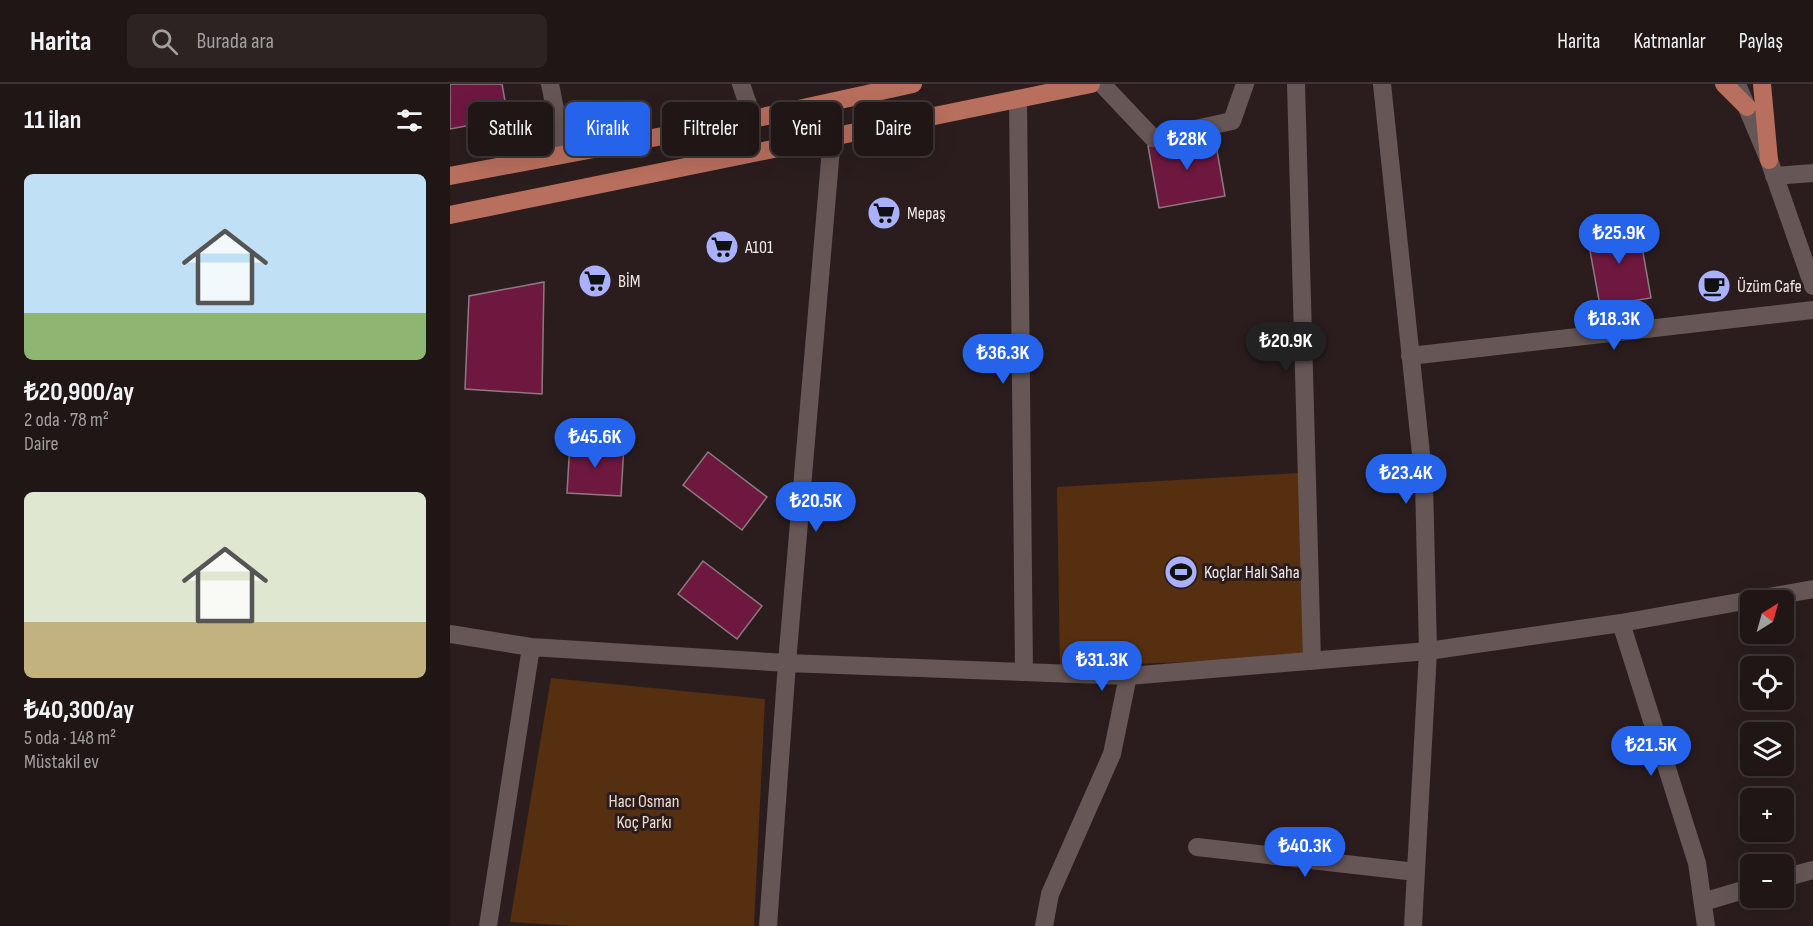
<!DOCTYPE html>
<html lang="tr">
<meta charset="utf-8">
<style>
body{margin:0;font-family:"Sofia Sans Condensed",sans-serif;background:#2d2323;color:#f1f3f6;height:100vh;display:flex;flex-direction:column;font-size:22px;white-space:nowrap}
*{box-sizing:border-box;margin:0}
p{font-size:20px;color:#a29fa1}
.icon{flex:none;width:33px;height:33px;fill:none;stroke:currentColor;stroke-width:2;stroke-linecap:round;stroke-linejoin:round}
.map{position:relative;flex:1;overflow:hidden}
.drawer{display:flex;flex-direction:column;background:#201616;width:450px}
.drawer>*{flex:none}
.guide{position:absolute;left:18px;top:18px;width:570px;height:54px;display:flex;gap:12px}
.needle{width:39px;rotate:37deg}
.fabs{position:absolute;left:1290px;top:506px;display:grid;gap:12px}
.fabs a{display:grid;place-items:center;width:54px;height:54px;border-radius:9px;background:#201616;box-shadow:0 6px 24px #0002,0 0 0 2px #3d3535;font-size:30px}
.price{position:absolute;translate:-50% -51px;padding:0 14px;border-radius:21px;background:#2563eb;color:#fff;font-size:20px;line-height:39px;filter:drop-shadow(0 2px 3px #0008)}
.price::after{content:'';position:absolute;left:50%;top:36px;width:18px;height:14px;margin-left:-9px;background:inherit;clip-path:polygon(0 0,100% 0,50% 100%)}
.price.on{background:#222;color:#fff}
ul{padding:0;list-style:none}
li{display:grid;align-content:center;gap:12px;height:318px;padding:0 24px}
li span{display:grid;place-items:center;height:186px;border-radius:9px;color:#555}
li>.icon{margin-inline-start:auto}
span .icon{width:108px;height:108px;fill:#fffc;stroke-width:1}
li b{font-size:26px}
h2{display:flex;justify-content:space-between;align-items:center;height:72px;padding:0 24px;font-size:26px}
.pill{padding:0 21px;border-radius:9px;background:#201616;box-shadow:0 6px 24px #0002,0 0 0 2px #3d3535;font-size:21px;line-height:54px}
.pill.on{background:#2563eb;color:#fff}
header{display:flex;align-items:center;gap:36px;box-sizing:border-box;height:84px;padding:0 30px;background:#201616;border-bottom:2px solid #3d3535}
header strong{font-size:28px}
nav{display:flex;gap:33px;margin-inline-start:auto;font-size:21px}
.search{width:420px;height:54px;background:#2d2323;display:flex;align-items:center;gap:15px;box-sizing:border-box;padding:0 21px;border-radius:9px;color:#a29fa1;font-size:22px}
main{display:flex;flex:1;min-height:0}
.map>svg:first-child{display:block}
</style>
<header>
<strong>Harita</strong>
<div class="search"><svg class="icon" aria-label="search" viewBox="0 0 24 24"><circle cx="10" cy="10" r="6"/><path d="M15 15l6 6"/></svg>Burada ara</div>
<nav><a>Harita</a><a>Katmanlar</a><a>Paylaş</a></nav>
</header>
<main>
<section class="drawer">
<h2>11 ilan<svg class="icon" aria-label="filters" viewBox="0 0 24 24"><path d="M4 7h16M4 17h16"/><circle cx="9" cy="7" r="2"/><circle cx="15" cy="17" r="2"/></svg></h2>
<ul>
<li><span style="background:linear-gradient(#bfe0f5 75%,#8fb573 0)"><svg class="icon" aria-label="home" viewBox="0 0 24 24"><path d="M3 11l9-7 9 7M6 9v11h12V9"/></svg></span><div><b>₺20,900/ay</b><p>2 oda · 78 m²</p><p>Daire</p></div></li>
<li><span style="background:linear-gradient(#dfe7d0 70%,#c2b280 0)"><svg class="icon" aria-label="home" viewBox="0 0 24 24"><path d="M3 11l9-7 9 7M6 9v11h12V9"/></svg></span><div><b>₺40,300/ay</b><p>5 oda · 148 m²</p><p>Müstakil ev</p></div></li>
</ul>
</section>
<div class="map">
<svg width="1363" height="842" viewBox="0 0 1363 842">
<rect width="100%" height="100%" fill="#2b1d1e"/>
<path fill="#552f10" d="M848 389 859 573 610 583 607 403Z
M101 594 315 615 304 842H127L60 838Z"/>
<path fill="#6e183f" stroke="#8b7b80" stroke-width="1.5" d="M0 0H52L58 34 0 45Z
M764 50 775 112 709 124 698 62Z
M1188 140 1201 214 1150 222 1137 150Z
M94 198 92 310 15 305 19 212Z
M120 358 174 361 171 412 117 409Z
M258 368 317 413 292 446 233 401Z
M253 477 312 522 287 555 228 510Z"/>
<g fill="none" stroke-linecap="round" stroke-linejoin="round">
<path stroke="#665656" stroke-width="18" d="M100 0 114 70
M291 0 303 35
M652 0 703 54 782 37 795 0
M846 0 862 577
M932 0 974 398 978 567 963 842
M1287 0 1319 76 1363 202
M568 15 574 587
M1324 92 1363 89
M960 272 1363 226
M1302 516 1363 505
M1171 539 1247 779 1256 842
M0 550 81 563 337 579 678 592 978 567 1171 539 1300 516
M747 763 966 788
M1334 794 1363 786
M1253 818 1300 804
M38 842 81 563
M318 842 337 579 382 53
M594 842 600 810 662 670 678 592"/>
<path stroke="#b96f5d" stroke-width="18" d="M1274 0 1297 23
M1312 0 1319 76
M0 92 303 35 463 0
M0 131 641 0"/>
</g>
<defs>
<symbol id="supermarket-disc" viewBox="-11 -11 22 22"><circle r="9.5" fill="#a9b0fc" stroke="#2b1d1e"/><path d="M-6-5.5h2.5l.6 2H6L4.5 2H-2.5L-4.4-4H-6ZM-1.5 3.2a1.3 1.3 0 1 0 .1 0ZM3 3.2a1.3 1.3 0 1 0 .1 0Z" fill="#111"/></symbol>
<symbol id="cafe-disc" viewBox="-11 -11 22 22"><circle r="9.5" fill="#a9b0fc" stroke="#2b1d1e"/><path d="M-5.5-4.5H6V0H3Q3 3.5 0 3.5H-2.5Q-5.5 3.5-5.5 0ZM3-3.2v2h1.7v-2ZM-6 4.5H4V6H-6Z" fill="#111"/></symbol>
<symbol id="stadium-disc" viewBox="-11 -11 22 22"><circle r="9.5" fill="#a9b0fc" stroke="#2b1d1e"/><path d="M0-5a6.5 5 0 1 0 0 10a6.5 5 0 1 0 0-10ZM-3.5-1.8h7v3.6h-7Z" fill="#111"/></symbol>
</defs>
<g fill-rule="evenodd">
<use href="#supermarket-disc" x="415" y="110" width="38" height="38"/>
<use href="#supermarket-disc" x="253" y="144" width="38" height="38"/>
<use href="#supermarket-disc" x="126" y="178" width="38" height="38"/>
<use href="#cafe-disc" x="1245" y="183" width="38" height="38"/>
<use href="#stadium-disc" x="712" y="469" width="38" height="38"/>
</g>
<g text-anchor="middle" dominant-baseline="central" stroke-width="6" stroke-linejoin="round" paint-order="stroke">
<g font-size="18" fill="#f0e7e7" stroke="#2b1d1e" text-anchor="start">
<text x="457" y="129">Mepaş</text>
<text x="295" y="163">A101</text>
<text x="168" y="197">BİM</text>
<text x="1287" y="202">Üzüm Cafe</text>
<text x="754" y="488">Koçlar Halı Saha</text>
</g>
<g font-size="18" fill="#f0dbcc" stroke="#2b1d1e">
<text x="194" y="717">Hacı Osman<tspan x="194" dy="21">Koç Parkı</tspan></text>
</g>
</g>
</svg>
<div class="fabs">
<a><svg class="needle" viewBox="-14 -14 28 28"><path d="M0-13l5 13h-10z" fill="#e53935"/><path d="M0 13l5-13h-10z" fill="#a29fa1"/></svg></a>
<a><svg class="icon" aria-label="locate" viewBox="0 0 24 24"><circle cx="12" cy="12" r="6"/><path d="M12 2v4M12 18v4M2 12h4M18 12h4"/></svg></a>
<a><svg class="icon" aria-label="layers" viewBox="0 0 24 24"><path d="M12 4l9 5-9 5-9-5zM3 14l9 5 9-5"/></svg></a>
<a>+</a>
<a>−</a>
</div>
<b class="price" style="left:737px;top:87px">₺28K</b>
<b class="price" style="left:1169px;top:181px">₺25.9K</b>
<b class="price" style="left:1164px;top:267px">₺18.3K</b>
<b class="price on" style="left:836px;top:289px">₺20.9K</b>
<b class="price" style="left:553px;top:301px">₺36.3K</b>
<b class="price" style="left:145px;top:385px">₺45.6K</b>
<b class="price" style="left:956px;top:421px">₺23.4K</b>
<b class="price" style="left:366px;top:449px">₺20.5K</b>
<b class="price" style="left:652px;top:608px">₺31.3K</b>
<b class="price" style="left:1201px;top:693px">₺21.5K</b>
<b class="price" style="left:855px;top:794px">₺40.3K</b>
<div class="guide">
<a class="pill">Satılık</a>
<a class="pill on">Kiralık</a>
<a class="pill">Filtreler</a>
<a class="pill">Yeni</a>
<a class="pill">Daire</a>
</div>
</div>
</main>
